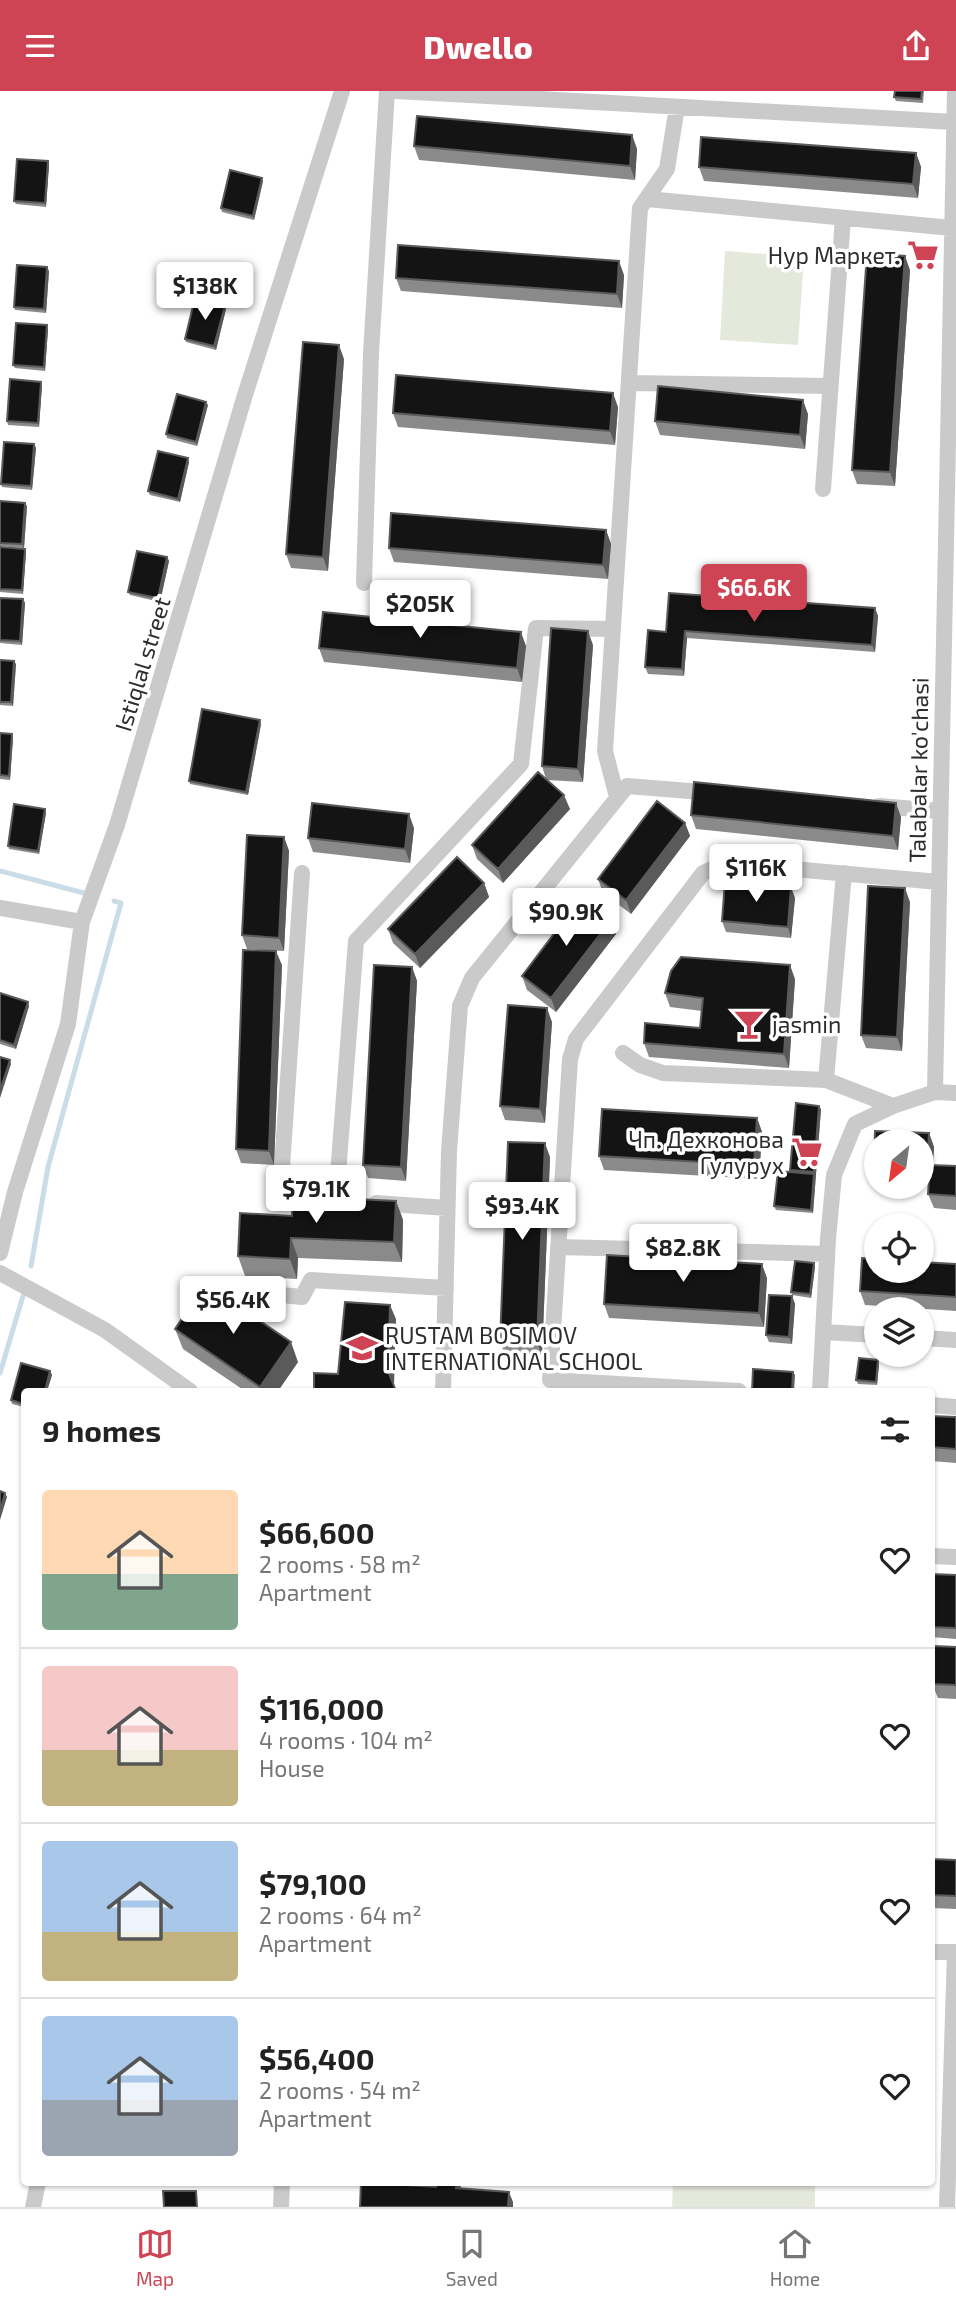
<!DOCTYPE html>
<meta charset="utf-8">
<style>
body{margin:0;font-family:"Exo 2",sans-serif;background:#f6f6f6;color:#222;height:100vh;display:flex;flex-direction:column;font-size:26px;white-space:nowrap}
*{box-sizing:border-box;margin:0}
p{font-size:23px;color:#767676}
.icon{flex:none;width:38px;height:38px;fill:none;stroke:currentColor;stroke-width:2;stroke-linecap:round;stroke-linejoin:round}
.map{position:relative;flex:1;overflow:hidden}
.panel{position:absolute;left:21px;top:1297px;width:914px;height:798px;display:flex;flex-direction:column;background:#fff;border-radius:7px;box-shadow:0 2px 5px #0004}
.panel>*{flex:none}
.needle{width:46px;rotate:209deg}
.controls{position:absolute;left:864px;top:1038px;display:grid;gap:14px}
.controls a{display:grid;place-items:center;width:70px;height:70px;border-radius:50%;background:#fff;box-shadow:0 2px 5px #0004;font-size:35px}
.price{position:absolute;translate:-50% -60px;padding:0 16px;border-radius:7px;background:#fff;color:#222;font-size:23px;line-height:46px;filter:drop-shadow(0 2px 4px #0008)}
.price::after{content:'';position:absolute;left:50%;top:42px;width:21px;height:16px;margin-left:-10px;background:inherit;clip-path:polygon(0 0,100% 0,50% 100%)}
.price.active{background:#cf4455;color:#fff}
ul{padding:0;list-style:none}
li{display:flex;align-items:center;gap:21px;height:175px;padding:0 21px}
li+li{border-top:2px solid #e0e0e0}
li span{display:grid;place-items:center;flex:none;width:196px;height:140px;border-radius:7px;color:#555}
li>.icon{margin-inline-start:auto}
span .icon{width:84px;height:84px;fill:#fffc;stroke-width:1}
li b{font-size:30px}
h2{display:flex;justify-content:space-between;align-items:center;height:84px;padding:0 21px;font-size:30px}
header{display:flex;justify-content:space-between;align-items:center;height:91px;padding:0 21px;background:#cf4455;color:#fff;font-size:32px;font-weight:800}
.menu{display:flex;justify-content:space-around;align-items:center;height:98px;border-top:2px solid #e0e0e0;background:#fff;font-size:19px;color:#767676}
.menu a{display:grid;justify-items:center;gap:4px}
.menu .active{color:#cf4455}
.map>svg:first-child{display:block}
</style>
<header><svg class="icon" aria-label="menu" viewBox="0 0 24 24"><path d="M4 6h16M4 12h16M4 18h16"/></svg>Dwello<svg class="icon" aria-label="share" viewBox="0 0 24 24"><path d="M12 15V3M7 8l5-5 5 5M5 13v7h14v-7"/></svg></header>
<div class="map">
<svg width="956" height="2116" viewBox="0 0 956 2116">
<rect width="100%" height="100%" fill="#fff"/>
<path fill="#e4e9dc" d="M725 160 804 166 798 254 720 249Z
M673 2091H815V2116H672Z"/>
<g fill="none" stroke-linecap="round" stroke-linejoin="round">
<path stroke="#cadde7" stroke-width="5" d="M0 780 84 802
M31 1175 48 1076 121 812 114 810
M0 1282 23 1205"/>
<path stroke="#cacaca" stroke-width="16" d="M396 0 954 31
M647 108 952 137
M629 292 830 295
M823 398 843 127
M364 492 371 262 387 0
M617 706 605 660 640 117 667 78 677 16
M879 715 940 720
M302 782 280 1105 312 1107
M0 817 82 831
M623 962 640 974 663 982 826 989 893 1015
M826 989 844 782
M935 1001 955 0
M336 1109 356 850 521 673 536 537 613 538
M376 1112 447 1117
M558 1156 827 1163
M0 1162 15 1101 68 933 82 831 117 734 245 304 342 0
M0 1182 105 1239 190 1300
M242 1200 302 1206 311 1189 446 1197
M823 1241 877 1244
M922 1247 956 1249
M443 1300 449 1060 460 915 472 887 627 695 714 702
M739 1300 550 1289 570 968 576 948 703 782 725 772 939 791
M820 1300 828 1148 834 1084 855 1033 893 1015 935 1001 956 1002
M931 1314 956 1316
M931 1465 956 1466
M931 1861H956
M33 2116 38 2091
M281 2116 282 2091
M947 2116 955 1861"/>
</g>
<path fill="#8a8a8a" d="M895 0H924L923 12 896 10 894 6Z
M632 44 637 58 635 89 419 69 414 55Z
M916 62 921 76 918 107 704 90 699 76Z
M49 74 46 116 16 113 14 110Z
M263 90 254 129 222 121 221 117Z
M910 179 895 395 857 393 852 379Z
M49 180 46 222 15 219 14 216Z
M624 184 622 217 401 200 396 187Z
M225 215 226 218 216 259 186 251 185 248Z
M48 238 45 280 15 277 13 274Z
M344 268 328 480 291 477 286 463Z
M42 294 39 336 8 334 7 330Z
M208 314 197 355 167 347 166 343Z
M618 316 615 354 398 336 393 322Z
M808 323 805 358 660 344 655 330Z
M34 353 36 357 32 399 2 396 1 393Z
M188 367 189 371 180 411 150 404 148 400Z
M0 410 27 415 24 457 0 455Z
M606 439 611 453 608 488 394 471 389 457Z
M0 456 25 458 26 461 23 503 0 501Z
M167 466 169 470 160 511 130 504 128 501Z
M0 507 23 508 25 512 22 554 0 552Z
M875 517 878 525 875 561 687 547 684 585 648 583 645 576 666 541Z
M593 554 583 691 547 689 570 718 503 792 477 768 472 754 546 688 542 675Z
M526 555 522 591 324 571 319 557Z
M0 569 16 573 13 615 0 614Z
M261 633 248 704 190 693 189 690Z
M0 642 12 643 13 647 10 689 0 688Z
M45 718 46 722 39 763 9 758 8 755Z
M691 724 901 726 898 759 696 738Z
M685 732 690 745 631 823 603 802 598 788Z
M414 737 410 772 313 761 308 747Z
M284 746 289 760 284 860 247 858 242 844Z
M484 792 489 806 420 877 393 852 388 838Z
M795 807 791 847 726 841 722 830Z
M910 811 902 960 866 957 861 944Z
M611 829 616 843 556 921 527 899 522 885Z
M282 874 274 1074 241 1072 236 1058Z
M412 876 417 890 406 1090 368 1087 363 1074Z
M795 888 789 977 649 966 644 952 700 937 702 920 670 916 665 902Z
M0 902 28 911 29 915 16 958 0 953Z
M552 931 545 1032 505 1029 500 1015Z
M821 1018 813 1122 776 1119 774 1115 791 1081 790 1079Z
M757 1027 762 1041 759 1088 604 1079 599 1065Z
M875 1040 929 1042 934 1056 933 1074 956 1075V1119L934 1117 928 1103 929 1087 922 1086V1050H877V1077L874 1070Z
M550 1066 542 1265 505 1264 500 1250Z
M396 1110 403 1129 402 1171 298 1167 297 1188 245 1185 238 1165 292 1125Z
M814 1172 815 1176 811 1207 792 1204 791 1201Z
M956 1173V1220L865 1214 860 1200Z
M767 1187 764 1236 609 1227 604 1213Z
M792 1205 795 1213 792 1253 769 1251 766 1244Z
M175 1238 298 1271 278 1300H245L183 1258Z
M21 1272 50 1280 52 1284 47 1300H24V1316L12 1313 11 1309Z
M879 1273 877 1294 858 1293 856 1289Z
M931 1325 956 1326V1372L931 1370Z
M931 1483 956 1484V1548L931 1546Z
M956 1556V1608L938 1607 932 1593Z
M931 1768 956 1769V1818L931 1817Z"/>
<path fill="#5a5a5a" d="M632 44 637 58 635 89 630 75Z
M916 62 921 76 918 107 913 93Z
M48 70 49 74 46 116 45 112Z
M262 87 263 90 254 129 253 125Z
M905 165 910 179 895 395 890 381Z
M619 170 624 184 622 217 617 203Z
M47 176 49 180 46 222 44 218Z
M225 215 226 218 216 259 214 255Z
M47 234 48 238 45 280 44 276Z
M339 254 344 268 328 480 323 466Z
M41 291 42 294 39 336 38 332Z
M613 302 618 316 615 354 610 340Z
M803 309 808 323 805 358 800 344Z
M206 311 208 314 197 355 196 351Z
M34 353 36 357 32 399 31 395Z
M188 367 189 371 180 411 178 408Z
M25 412 27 415 24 457 22 453Z
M606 439 611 453 608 488 603 474Z
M25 458 26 461 23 503 22 499Z
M167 466 169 470 160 511 158 507Z
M23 508 25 512 22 554 20 550Z
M875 517 878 525 875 561 872 554Z
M588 540 593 554 583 691 578 678Z
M685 540 687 547 684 585 682 578Z
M521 541 526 555 522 591 517 577Z
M14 570 16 573 13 615 11 611Z
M260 629 261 633 248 704 246 701Z
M12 643 13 647 10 689 9 685Z
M564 704 570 718 503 792 498 778Z
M896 712 901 726 898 759 893 745Z
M45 718 46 722 39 763 38 760Z
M409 723 414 737 410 772 405 758Z
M685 732 690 745 631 823 626 809Z
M284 746 289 760 284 860 279 847Z
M484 792 489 806 420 877 415 863Z
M791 796 795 807 791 847 788 836Z
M905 797 910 811 902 960 897 946Z
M611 829 616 843 556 921 551 907Z
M276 860 282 874 274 1074 269 1060Z
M790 874 795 888 789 977 784 963Z
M412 876 417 890 406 1090 401 1076Z
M28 911 29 915 16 958 14 954Z
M547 917 552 931 545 1032 540 1018Z
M10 969 11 973 0 1007V1000Z
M819 1015 821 1018 813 1122 811 1119 814 1084V1081Z
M757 1027 762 1041 759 1088 754 1074Z
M929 1042 934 1056 932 1087 927 1073Z
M545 1052 550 1066 542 1265 537 1251Z
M396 1110 403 1129 402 1171 394 1151Z
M291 1147 298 1167 297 1188 290 1168Z
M814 1172 815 1176 811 1207 810 1203Z
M762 1173 767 1187 764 1236 759 1222Z
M792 1205 795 1213 792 1253 789 1246Z
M390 1214 396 1228 394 1294 388 1280Z
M291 1251 298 1271 278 1300H262L260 1296Z
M878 1269 879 1273 877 1294 876 1291Z
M50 1280 52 1284 47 1300H45Z
M793 1281 795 1284 794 1300H792Z
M5 1402 7 1406 0 1429V1421Z
M457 2091H461L460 2108 456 2097Z
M509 2101 513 2111V2116H508Z"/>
<path fill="#141414" stroke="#5a5a5a" stroke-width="2" d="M895 0H922L921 8 894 6Z
M417 25 632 44 630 75 414 55Z
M701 46 916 62 913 93 699 76Z
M17 68 48 70 45 112 14 110Z
M230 79 262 87 253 125 221 117Z
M398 154 619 170 617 203 396 187Z
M867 162 905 165 890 381 852 379Z
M17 174 47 176 44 218 14 216Z
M195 207 225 215 214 255 185 248Z
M16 232 47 234 44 276 13 274Z
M303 251 339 254 323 466 286 463Z
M396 284 613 302 610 340 393 322Z
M10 288 41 291 38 332 7 330Z
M658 295 803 309 800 344 655 330Z
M177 303 206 311 196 351 166 343Z
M4 351 34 353 31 395 1 393Z
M158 360 188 367 178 408 148 400Z
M0 410 25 412 22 453 0 452Z
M391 422 606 439 603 474 389 457Z
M0 456 25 458 22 499 0 498Z
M137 460 167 466 158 507 128 501Z
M669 502 875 517 872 554 685 540 682 578 645 576 648 539 666 541Z
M0 507 23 508 20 550 0 549Z
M323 521 521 541 517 577 319 557Z
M551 537 588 540 578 678 542 675Z
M0 569 14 570 11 611H0Z
M202 618 260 629 246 701 189 690Z
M0 642 12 643 9 685 0 684Z
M538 681 564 704 498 778 472 754Z
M694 691 896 712 893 745 691 724Z
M657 710 685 732 626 809 598 788Z
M312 712 409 723 405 758 308 747Z
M14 713 45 718 38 760 8 755Z
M247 744 284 746 279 847 242 844Z
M457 766 484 792 415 863 388 838Z
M725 790 791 796 788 836 722 830Z
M868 795 905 797 897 946 861 944Z
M581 807 611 829 551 907 522 885Z
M243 859 276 860 269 1060 236 1058Z
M681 866 790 874 784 963 644 952 645 932 700 937 703 907 665 902 671 880Z
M374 874 412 876 401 1076 363 1074Z
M0 902 28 911 14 954 0 949Z
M508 914 547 917 540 1018 500 1015Z
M0 966 10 969 0 1000Z
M796 1012 819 1015 814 1081 790 1079Z
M602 1018 757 1027 754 1074 599 1065Z
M875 1040 929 1042 927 1073H922V1050H877V1070H874Z
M508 1051 545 1052 537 1251 500 1250Z
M930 1074 956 1075V1105L928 1103Z
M778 1080 814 1083 811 1119 774 1115Z
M293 1105 396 1110 394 1151 291 1147 290 1168 238 1165 240 1122 292 1125Z
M607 1164 762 1173 759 1222 604 1213Z
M862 1167 877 1168V1180H922V1171L956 1173V1206L860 1200Z
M795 1170 814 1172 810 1203 791 1201Z
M205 1193 291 1251 260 1296 175 1238Z
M769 1204 792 1205 789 1246 766 1244Z
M345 1211 390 1214 388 1280 396 1300H314V1282L338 1283Z
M859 1267 878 1269 876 1291 856 1289Z
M21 1272 50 1280 45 1300H24V1313L11 1309Z
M753 1278 793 1281 792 1300H752Z
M931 1325 956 1326V1358L931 1356Z
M0 1400 5 1402 0 1421Z
M931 1483 956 1484V1537L931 1536Z
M934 1555 956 1556V1594L932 1593Z
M931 1768 956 1769V1805L931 1804Z
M361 2091 436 2096V2091H457L456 2097 509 2101 508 2116H360Z
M163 2100H196L197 2116H164Z"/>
<defs>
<symbol id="supermarket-bare" viewBox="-9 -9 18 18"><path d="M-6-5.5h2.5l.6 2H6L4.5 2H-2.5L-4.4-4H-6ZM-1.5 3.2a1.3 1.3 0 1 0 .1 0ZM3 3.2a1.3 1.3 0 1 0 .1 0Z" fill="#cf4455" stroke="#fff" stroke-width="2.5" paint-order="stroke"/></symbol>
<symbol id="bar-bare" viewBox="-9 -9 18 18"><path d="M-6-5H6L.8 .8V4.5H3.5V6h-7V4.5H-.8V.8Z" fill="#cf4455" stroke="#fff" stroke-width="2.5" paint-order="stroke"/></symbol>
<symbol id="school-bare" viewBox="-9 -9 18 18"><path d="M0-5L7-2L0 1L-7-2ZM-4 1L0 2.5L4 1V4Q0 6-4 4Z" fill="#cf4455" stroke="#fff" stroke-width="2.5" paint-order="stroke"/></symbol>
</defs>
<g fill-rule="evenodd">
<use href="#supermarket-bare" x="901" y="142" width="44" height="44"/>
<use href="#bar-bare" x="727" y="911" width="44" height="44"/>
<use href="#supermarket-bare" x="785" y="1039" width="44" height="44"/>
<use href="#school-bare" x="340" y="1235" width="44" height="44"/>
</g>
<g text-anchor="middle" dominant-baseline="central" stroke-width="7" stroke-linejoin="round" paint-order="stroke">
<g font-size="23" fill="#2d2d2d" stroke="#fff" text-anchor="end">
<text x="900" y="164">Нур Маркет.</text>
<text x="772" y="933" text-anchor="start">jasmin</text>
<text x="784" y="1048">Чп. Дехконова<tspan x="784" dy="26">Гулурух</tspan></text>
<text x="385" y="1244" text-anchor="start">RUSTAM BOSIMOV<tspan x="385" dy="26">INTERNATIONAL SCHOOL</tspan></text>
</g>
<g font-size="23" fill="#2d2d2d" stroke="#fff">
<text transform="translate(142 573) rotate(-73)">Istiqlal street</text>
<text transform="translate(918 679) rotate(-89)">Talabalar ko'chasi</text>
</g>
</g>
</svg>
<div class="controls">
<a><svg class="needle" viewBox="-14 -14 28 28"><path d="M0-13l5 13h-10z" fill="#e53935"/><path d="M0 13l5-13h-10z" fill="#767676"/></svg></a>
<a><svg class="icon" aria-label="locate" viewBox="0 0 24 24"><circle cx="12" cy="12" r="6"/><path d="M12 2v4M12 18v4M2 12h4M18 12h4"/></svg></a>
<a><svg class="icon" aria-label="layers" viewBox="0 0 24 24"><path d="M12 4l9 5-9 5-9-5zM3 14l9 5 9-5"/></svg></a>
</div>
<b class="price" style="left:205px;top:231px">$138K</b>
<b class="price active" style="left:754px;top:533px">$66.6K</b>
<b class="price" style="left:420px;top:549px">$205K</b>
<b class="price" style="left:756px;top:813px">$116K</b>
<b class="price" style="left:566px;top:857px">$90.9K</b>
<b class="price" style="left:316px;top:1134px">$79.1K</b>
<b class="price" style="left:522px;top:1151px">$93.4K</b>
<b class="price" style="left:683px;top:1193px">$82.8K</b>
<b class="price" style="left:233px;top:1245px">$56.4K</b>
<section class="panel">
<h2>9 homes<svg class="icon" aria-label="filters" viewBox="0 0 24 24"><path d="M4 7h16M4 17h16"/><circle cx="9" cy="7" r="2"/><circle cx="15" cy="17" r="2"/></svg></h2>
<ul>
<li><span style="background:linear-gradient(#ffd9b3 60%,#7fa58c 0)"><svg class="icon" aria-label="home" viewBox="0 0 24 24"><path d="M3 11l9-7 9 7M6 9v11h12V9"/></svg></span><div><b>$66,600</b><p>2 rooms · 58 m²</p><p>Apartment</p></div><svg class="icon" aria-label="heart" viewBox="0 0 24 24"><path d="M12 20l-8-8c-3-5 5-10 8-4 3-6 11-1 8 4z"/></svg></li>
<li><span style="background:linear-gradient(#f6c9c9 60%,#c2b280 0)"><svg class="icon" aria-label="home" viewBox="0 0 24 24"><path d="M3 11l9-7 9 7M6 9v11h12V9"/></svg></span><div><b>$116,000</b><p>4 rooms · 104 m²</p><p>House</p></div><svg class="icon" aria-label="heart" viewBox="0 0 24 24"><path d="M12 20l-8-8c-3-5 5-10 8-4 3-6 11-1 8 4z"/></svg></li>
<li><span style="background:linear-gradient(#a9c7e8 65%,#c2b280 0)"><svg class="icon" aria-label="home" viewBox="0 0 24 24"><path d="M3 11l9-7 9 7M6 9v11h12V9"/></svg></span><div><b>$79,100</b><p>2 rooms · 64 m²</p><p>Apartment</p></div><svg class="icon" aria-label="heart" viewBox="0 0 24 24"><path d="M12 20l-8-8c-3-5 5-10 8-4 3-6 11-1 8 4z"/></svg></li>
<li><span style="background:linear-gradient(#a9c7e8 60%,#9aa5b1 0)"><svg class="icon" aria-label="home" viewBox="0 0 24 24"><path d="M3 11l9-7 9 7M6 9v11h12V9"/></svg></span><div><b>$56,400</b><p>2 rooms · 54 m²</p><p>Apartment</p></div><svg class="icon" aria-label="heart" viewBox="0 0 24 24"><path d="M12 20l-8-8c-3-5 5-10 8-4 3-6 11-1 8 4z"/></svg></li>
</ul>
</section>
</div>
<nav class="menu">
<a class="active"><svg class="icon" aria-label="map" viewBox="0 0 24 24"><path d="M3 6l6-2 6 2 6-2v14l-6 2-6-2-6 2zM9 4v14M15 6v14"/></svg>Map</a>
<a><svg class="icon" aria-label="saved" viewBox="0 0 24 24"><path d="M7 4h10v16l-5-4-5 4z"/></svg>Saved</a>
<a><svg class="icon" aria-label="home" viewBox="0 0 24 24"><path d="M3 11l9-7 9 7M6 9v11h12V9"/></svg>Home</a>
</nav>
